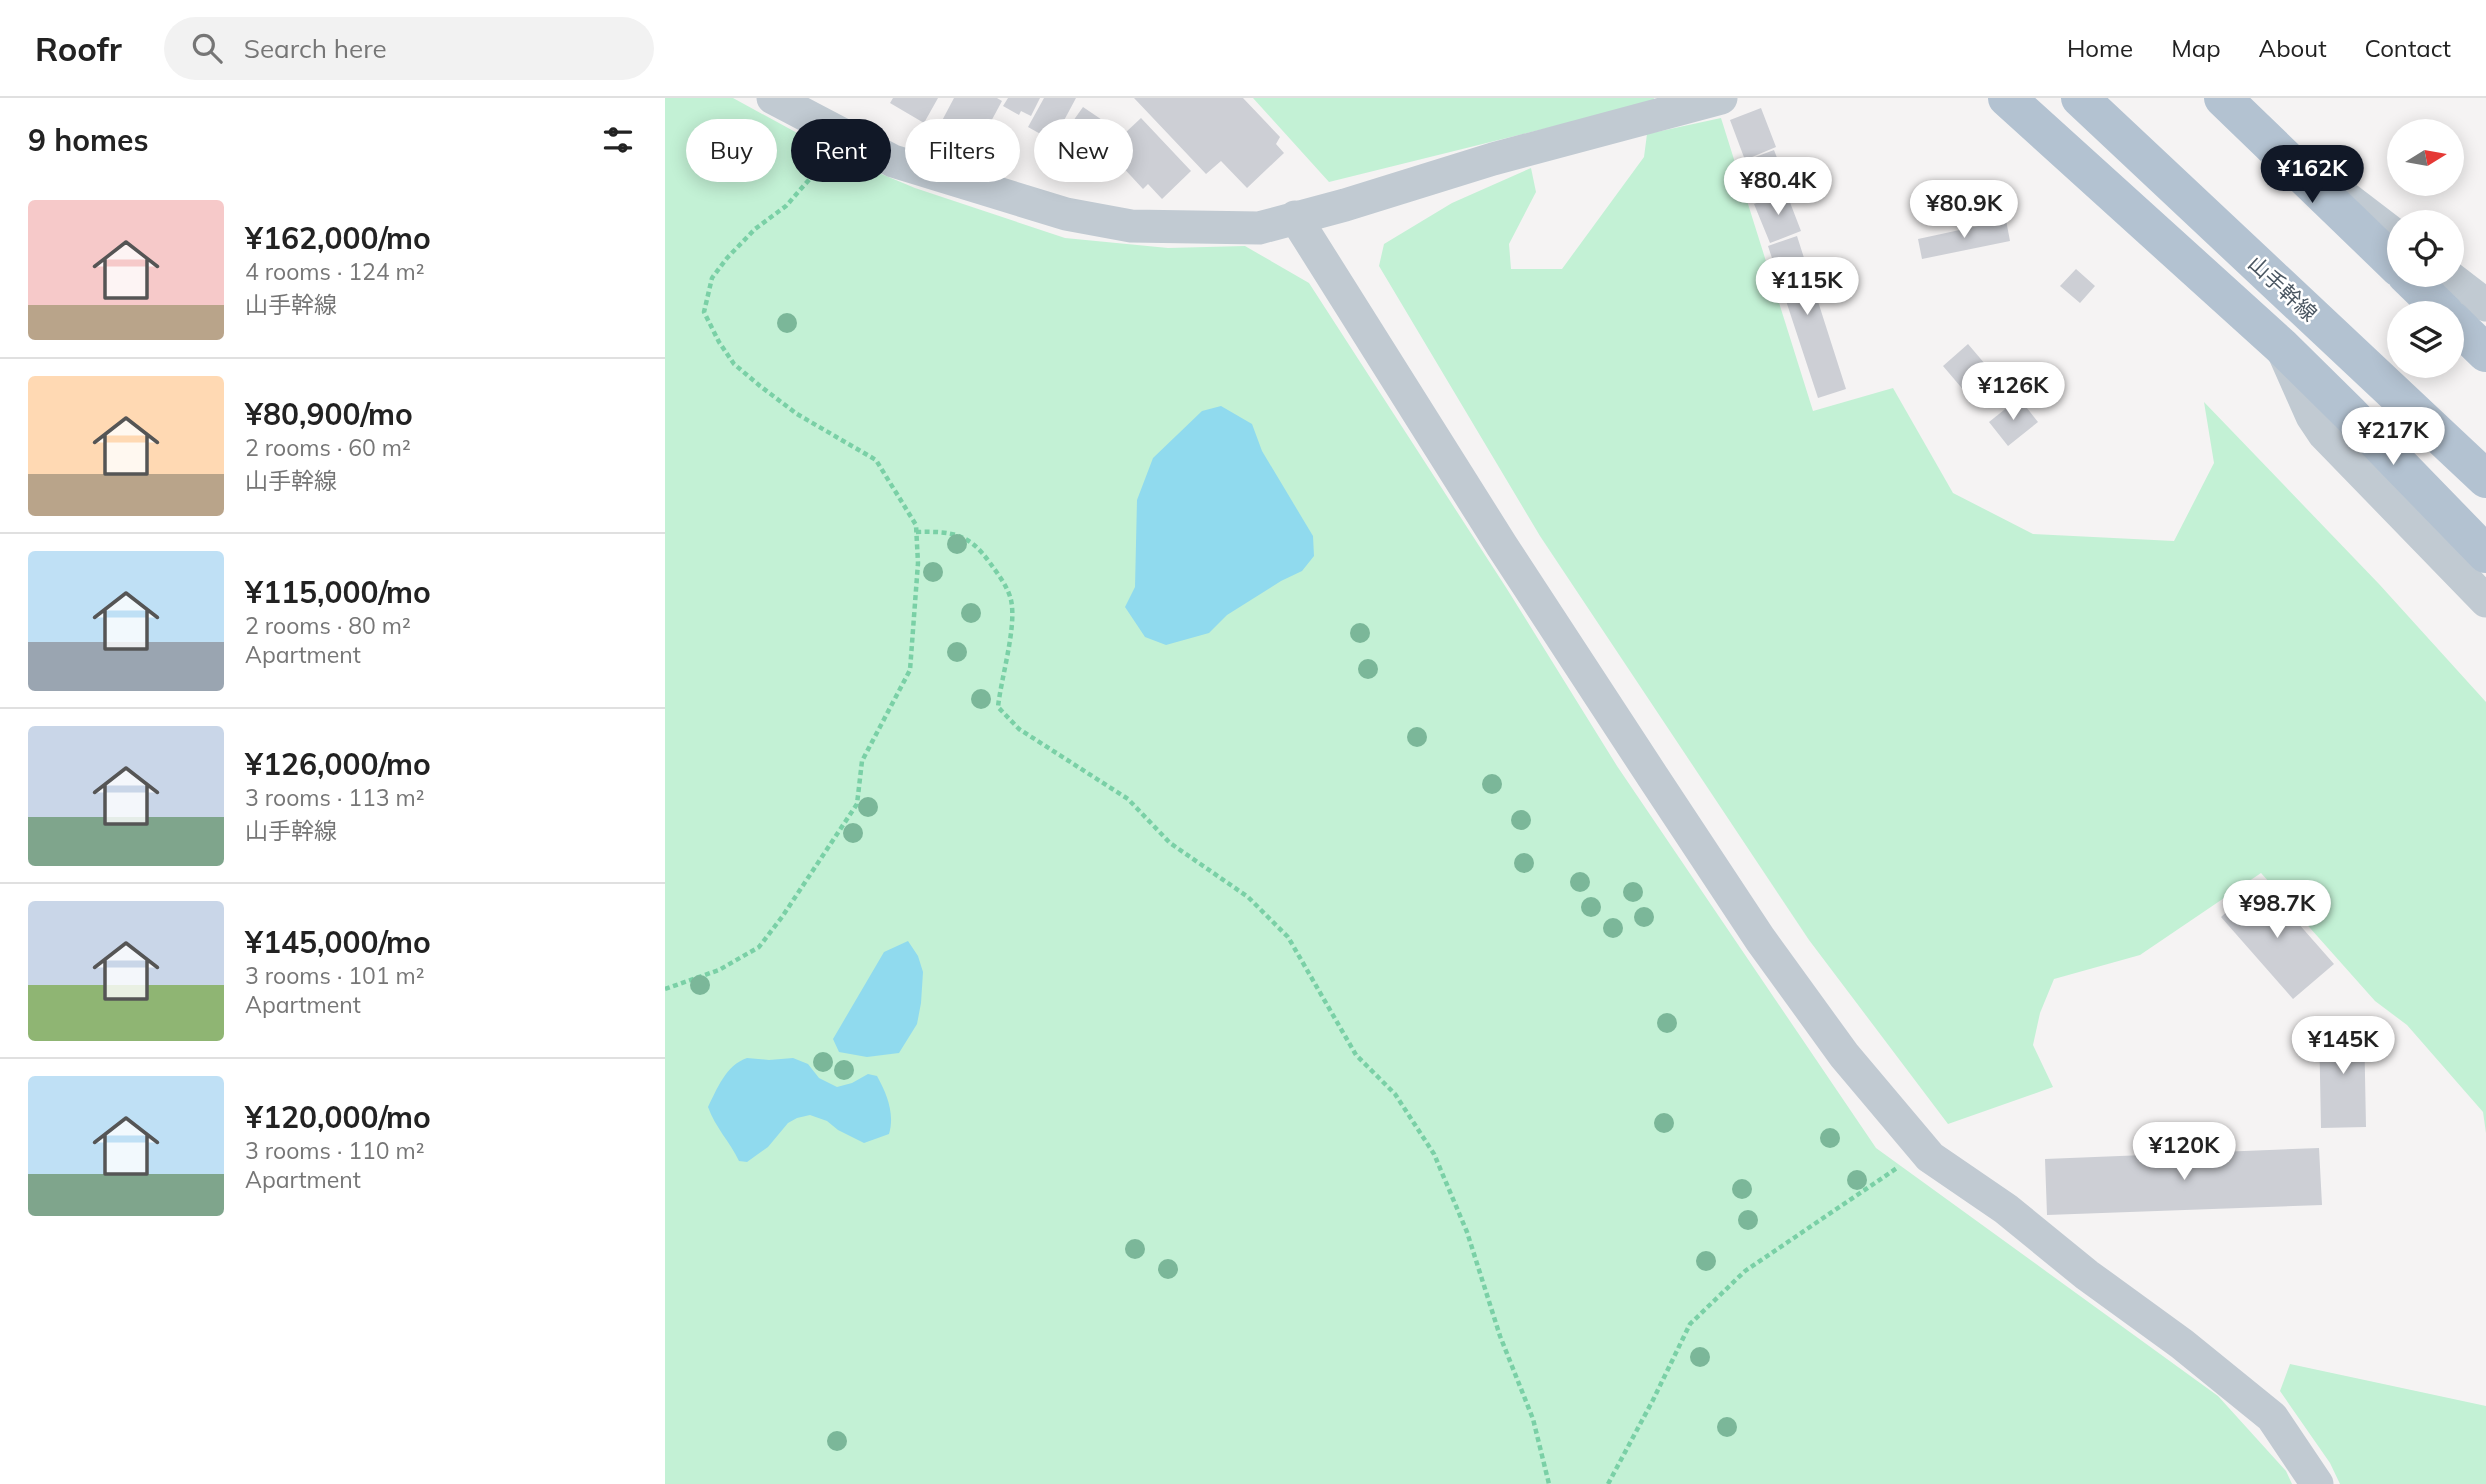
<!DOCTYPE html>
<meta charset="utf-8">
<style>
body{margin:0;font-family:Mulish,"Noto Sans JP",sans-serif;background:#f2f2f2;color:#222;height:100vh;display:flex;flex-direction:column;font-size:26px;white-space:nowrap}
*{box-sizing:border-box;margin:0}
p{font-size:23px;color:#767676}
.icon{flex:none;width:38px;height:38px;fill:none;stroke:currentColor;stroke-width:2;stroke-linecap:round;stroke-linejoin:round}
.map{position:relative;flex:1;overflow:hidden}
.side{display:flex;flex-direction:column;background:#fff;width:665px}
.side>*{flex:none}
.top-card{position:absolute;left:21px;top:21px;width:665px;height:63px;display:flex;gap:14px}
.needle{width:46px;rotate:79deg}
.tools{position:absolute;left:1722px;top:21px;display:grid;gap:14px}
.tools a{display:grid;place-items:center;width:77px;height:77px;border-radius:50%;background:#fff;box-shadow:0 4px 18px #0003;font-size:35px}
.price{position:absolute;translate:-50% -60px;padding:0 16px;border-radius:24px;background:#fff;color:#222;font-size:23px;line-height:46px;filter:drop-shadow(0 2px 4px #0008)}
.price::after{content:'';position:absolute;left:50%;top:42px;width:21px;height:16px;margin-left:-10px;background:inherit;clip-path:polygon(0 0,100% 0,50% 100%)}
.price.selected{background:#111827;color:#fff}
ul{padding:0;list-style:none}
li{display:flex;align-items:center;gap:21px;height:175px;padding:0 28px}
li+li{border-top:2px solid #e0e0e0}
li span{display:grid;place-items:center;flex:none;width:196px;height:140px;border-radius:7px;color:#555}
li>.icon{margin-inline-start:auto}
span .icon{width:84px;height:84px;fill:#fffc;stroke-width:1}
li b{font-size:30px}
h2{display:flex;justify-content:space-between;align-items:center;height:84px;padding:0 28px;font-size:30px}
.tag{padding:0 24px;border-radius:32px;background:#fff;box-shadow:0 4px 18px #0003;font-size:24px;line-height:63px}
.tag.selected{background:#111827;color:#fff}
header{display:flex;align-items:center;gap:42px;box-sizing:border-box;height:98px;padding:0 35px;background:#fff;border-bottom:2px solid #e0e0e0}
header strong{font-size:33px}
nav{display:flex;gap:38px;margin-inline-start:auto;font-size:24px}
.search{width:490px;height:63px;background:#f2f2f2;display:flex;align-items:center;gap:18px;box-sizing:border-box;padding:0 24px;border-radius:38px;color:#767676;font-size:26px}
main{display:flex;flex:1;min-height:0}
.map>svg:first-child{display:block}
</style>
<header>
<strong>Roofr</strong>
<div class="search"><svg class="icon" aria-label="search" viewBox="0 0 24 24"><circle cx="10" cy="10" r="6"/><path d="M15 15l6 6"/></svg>Search here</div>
<nav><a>Home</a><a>Map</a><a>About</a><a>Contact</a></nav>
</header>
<main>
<section class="side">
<h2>9 homes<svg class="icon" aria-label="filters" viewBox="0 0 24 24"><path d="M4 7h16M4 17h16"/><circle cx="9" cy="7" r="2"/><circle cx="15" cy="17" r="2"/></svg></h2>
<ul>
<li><span style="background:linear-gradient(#f6c9c9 75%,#b9a48a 0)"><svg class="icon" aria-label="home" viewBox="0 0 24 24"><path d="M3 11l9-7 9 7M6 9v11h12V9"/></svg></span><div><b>¥162,000/mo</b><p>4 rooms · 124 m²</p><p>山手幹線</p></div></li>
<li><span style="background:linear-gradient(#ffd9b3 70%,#b9a48a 0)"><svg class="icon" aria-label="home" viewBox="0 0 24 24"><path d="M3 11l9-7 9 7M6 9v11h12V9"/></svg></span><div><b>¥80,900/mo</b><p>2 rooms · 60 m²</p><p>山手幹線</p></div></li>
<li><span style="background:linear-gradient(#bfe0f5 65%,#9aa5b1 0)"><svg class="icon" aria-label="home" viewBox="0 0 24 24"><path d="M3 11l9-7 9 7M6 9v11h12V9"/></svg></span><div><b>¥115,000/mo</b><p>2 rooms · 80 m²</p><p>Apartment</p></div></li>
<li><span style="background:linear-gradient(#c9d6e8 65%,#7fa58c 0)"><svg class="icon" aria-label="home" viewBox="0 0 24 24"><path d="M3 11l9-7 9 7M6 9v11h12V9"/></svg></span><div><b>¥126,000/mo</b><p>3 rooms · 113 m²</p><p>山手幹線</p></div></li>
<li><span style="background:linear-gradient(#c9d6e8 60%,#8fb573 0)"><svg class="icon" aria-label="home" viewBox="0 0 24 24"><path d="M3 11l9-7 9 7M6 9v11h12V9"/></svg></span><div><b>¥145,000/mo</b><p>3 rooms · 101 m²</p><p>Apartment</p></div></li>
<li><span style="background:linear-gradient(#bfe0f5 70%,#7fa58c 0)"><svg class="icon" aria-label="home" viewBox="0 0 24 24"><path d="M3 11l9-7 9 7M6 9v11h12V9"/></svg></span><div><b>¥120,000/mo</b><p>3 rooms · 110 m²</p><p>Apartment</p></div></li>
</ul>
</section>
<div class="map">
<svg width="1821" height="1386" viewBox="0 0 1821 1386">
<rect width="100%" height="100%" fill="#f5f3f3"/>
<path fill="#c3f1d5" d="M0 0H68L178 60 250 90 400 140 503 150 580 148 644 185 842 491 952 668 1211 1050 1553 1298 1621 1373 1627 1386H0Z
M588 0H989L988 4 664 84Z
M1056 20 1148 313 1228 290 1288 395 1368 436 1509 443 1549 365 1539 304 1714 486 1821 604V1035L1818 1014 1742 927 1710 903 1596 775 1475 857 1389 881 1375 915 1368 947 1388 989 1283 1026 1144 842 875 438 714 168 719 146 787 105 866 70 871 94 844 146 846 171H897L979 59 982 36Z
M1625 1266 1821 1308V1386H1675L1665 1365 1615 1293Z"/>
<path fill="#90daee" d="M556 308 587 326 597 353 648 438 649 458 637 473 616 483 562 517 544 535 501 547 480 539 460 509 470 489 472 402 488 360 537 313Z
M243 843 253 858 258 874 256 905 252 926 234 955 202 959 174 954 168 941 219 854Z
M82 960 104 962 128 960 143 966 154 980 172 989 187 985 203 976 212 978C222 996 230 1016 224 1036L199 1045 173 1032 162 1023 145 1017 132 1020 123 1025 103 1049 82 1064 74 1063C65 1044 50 1029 43 1009 52 991 61 967 82 960Z"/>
<path fill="#cdcfd5" d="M228 0H273L259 25 225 5Z
M289 0H332L337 3 309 55 271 34Z
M343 0H375L366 18 356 13 354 17 338 8Z
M379 0H411L388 43 363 29Z
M469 0H578L615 39 611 46 619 55 582 90 556 63 541 76Z
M418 9 449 30 423 67 410 58 405 66 393 57 402 44 396 40Z
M1096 10 1111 49 1080 62 1065 22Z
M476 20 526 73 497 101 483 86 478 91 442 52Z
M1109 52 1124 91 1093 103 1077 64Z
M1121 94 1136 133 1105 145 1089 106Z
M1341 122 1345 143 1257 161 1253 141Z
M1132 138 1181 291 1153 300 1103 148Z
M1411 171 1430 188 1415 205 1395 188Z
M1303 246 1326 273 1301 295 1278 268Z
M1354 300 1373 324 1343 348 1324 324Z
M1596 783 1669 866 1628 901 1556 819Z
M1699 926 1701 1029 1656 1030 1654 927Z
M1654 1050 1657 1107 1382 1117 1380 1061Z"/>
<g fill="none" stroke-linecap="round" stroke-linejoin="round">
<path stroke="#7ad0a6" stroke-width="4.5" stroke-dasharray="5 3.5" stroke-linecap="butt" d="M251 434C286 433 304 435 325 465 333 476 343 489 346 502 352 529 336 580 333 609L354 631 463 701 505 745 583 799 623 839 691 957 730 996 769 1056 802 1134 835 1238 868 1321 884 1386
M0 891 54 872 94 849 117 819 192 706 197 663 245 572 253 465 251 427 211 362 132 316 95 288 69 266 54 244 39 214 47 180 62 160 90 131 121 108 149 76
M943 1386 988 1302 1025 1226 1080 1173 1232 1070"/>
<path stroke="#c1cad2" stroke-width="33" d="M108 0 228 63 401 116 466 128 594 130 680 107 828 61 1056 0
M1683 101 1734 140
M630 119 837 448 988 679 1095 841 1179 957 1265 1059 1341 1111 1422 1177 1517 1246 1607 1319 1652 1386
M1782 177 1821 207
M1619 255 1647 318 1659 336 1821 503"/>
<path stroke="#b3c2d1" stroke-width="38" d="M1342 0 1616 248 1684 315 1821 456
M1415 0 1821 381
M1558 0 1734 170
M1741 177 1780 215
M1787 222 1821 255"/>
</g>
<g fill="#7bb799">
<circle cx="122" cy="225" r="10"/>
<circle cx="292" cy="446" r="10"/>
<circle cx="268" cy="474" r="10"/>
<circle cx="306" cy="515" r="10"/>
<circle cx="695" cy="535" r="10"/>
<circle cx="292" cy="554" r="10"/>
<circle cx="703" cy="571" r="10"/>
<circle cx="316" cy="601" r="10"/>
<circle cx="752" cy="639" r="10"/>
<circle cx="827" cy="686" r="10"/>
<circle cx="203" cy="709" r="10"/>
<circle cx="856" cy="722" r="10"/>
<circle cx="188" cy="735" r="10"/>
<circle cx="859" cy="765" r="10"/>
<circle cx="915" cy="784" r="10"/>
<circle cx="968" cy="794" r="10"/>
<circle cx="926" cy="809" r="10"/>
<circle cx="979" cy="819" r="10"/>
<circle cx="948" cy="830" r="10"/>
<circle cx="35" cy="887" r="10"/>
<circle cx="1002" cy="925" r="10"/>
<circle cx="158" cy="964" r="10"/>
<circle cx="179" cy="972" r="10"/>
<circle cx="999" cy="1025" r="10"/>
<circle cx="1165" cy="1040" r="10"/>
<circle cx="1192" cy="1082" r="10"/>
<circle cx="1077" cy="1091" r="10"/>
<circle cx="1083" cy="1122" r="10"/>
<circle cx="470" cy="1151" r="10"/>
<circle cx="1041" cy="1163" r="10"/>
<circle cx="503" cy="1171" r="10"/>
<circle cx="1035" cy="1259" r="10"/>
<circle cx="1062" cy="1329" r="10"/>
<circle cx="172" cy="1343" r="10"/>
</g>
<g text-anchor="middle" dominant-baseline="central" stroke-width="5" stroke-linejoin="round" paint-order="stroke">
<g font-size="21" fill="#4a5661" stroke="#fff">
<text transform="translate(1618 190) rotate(43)">山手幹線</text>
</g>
</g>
</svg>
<div class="tools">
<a><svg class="needle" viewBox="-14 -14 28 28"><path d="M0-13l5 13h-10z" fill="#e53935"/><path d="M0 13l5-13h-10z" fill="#767676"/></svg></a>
<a><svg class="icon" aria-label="locate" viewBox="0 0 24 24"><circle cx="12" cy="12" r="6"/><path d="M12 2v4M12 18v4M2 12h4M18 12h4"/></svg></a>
<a><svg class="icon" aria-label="layers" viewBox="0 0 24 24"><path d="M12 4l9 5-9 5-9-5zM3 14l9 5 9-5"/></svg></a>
</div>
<b class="price selected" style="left:1647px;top:107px">¥162K</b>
<b class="price" style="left:1113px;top:119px">¥80.4K</b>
<b class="price" style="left:1299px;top:142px">¥80.9K</b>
<b class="price" style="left:1142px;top:219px">¥115K</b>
<b class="price" style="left:1348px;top:324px">¥126K</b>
<b class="price" style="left:1728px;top:369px">¥217K</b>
<b class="price" style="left:1612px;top:842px">¥98.7K</b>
<b class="price" style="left:1678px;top:978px">¥145K</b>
<b class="price" style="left:1519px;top:1084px">¥120K</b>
<div class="top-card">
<a class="tag">Buy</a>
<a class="tag selected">Rent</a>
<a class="tag">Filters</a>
<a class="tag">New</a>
</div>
</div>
</main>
